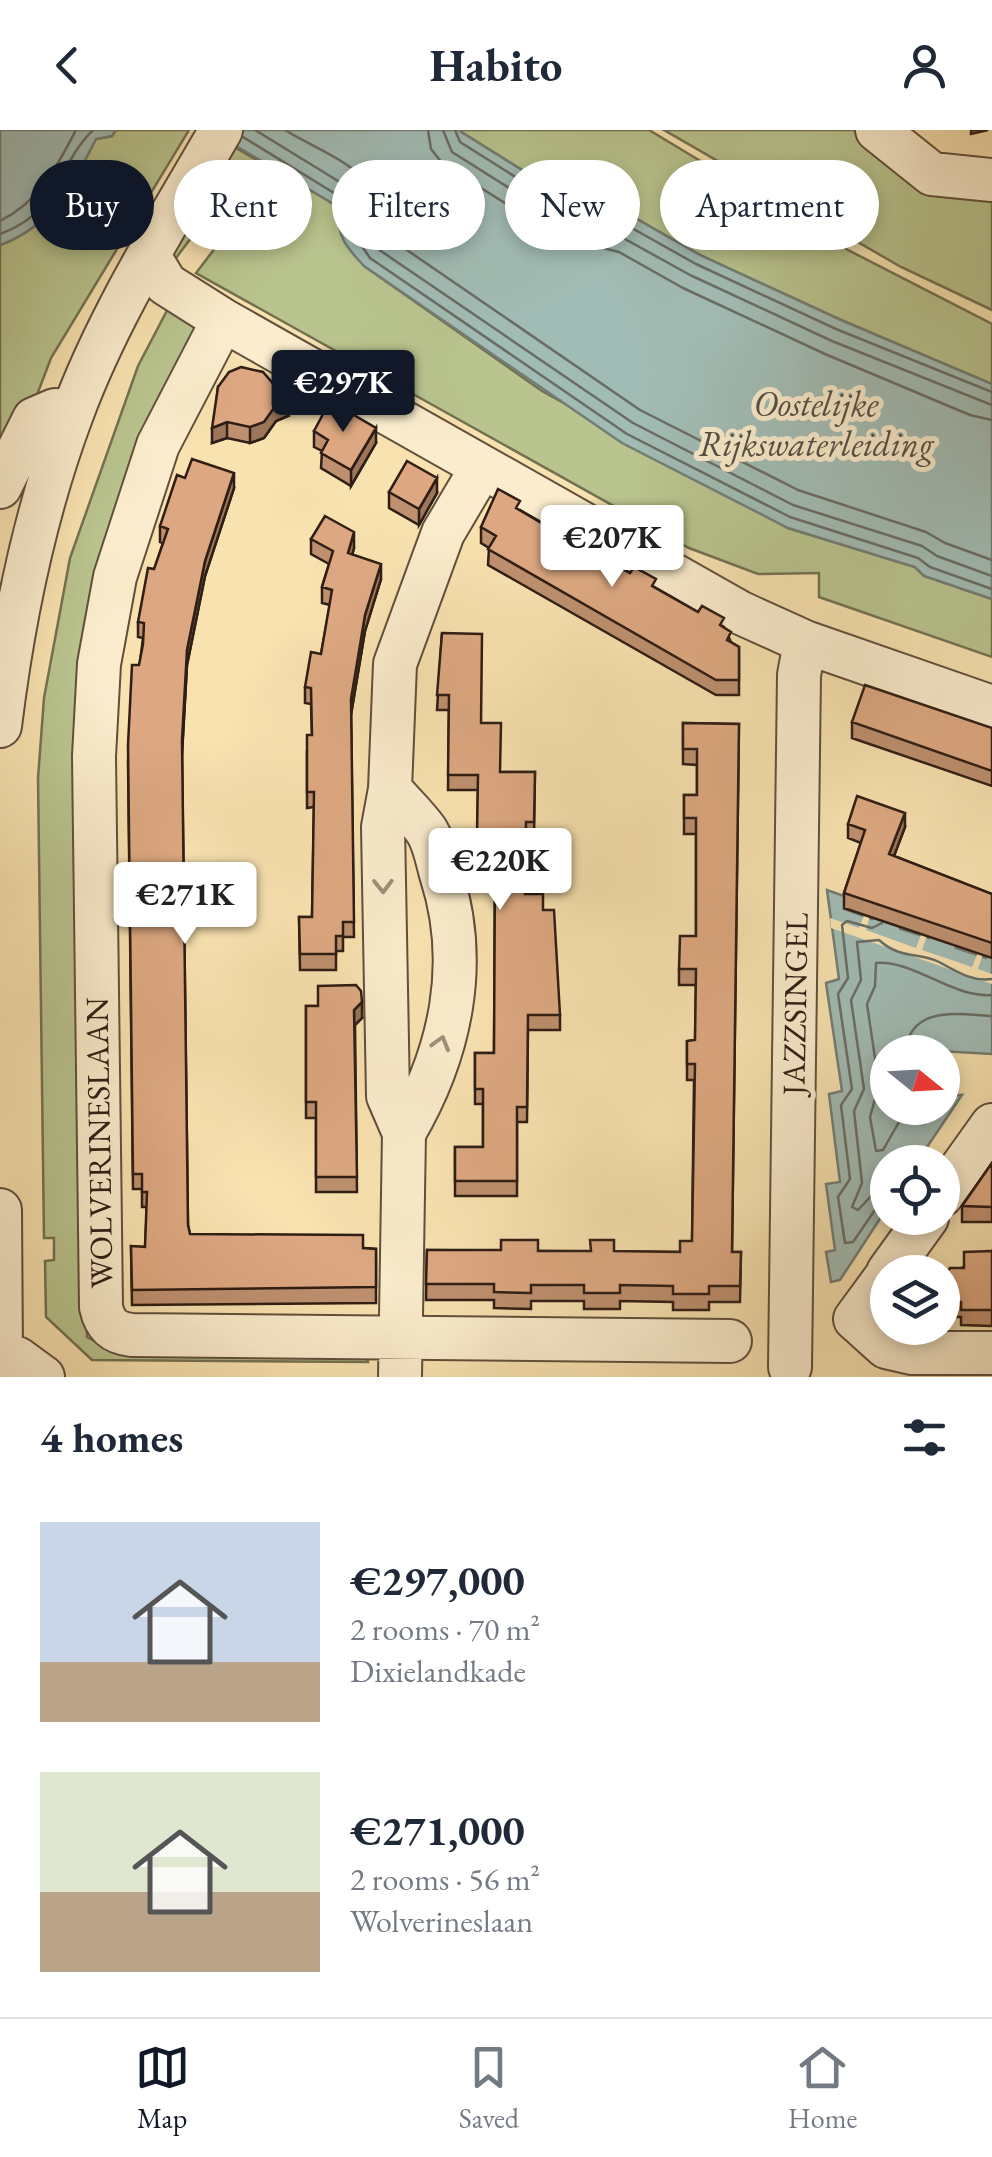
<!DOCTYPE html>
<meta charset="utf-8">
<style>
body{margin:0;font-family:"EB Garamond",serif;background:#f6f6f7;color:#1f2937;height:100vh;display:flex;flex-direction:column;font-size:38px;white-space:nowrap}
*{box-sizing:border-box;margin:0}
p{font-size:32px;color:#747a83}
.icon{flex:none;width:55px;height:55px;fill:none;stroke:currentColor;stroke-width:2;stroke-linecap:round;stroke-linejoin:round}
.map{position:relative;height:1247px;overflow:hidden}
.panel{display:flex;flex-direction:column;background:#fff;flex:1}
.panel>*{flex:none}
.hud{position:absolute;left:30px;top:30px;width:932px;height:90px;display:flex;gap:20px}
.needle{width:65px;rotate:108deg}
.controls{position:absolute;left:870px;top:905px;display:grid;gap:20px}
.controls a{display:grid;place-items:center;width:90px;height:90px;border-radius:50%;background:#fff;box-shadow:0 5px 15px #0003;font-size:50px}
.price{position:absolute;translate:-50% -85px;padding:0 22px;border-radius:10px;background:#fff;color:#222;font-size:32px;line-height:65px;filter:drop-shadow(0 2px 5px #0008)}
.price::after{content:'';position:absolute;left:50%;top:60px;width:30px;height:22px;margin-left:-15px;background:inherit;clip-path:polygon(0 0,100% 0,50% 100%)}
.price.selected{background:#111827;color:#fff}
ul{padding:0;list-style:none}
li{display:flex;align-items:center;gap:30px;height:250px;padding:0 40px}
li span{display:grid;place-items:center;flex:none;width:280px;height:200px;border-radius:0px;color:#555}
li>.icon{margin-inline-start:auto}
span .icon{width:120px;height:120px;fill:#fffc;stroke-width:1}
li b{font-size:42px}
h2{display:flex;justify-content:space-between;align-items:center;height:120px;padding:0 40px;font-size:42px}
.chip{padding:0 35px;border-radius:45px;background:#fff;box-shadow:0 5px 15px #0003;font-size:35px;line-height:90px}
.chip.selected{background:#111827;color:#fff}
header{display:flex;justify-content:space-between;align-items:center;height:130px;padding:0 40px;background:#fff;font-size:45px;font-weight:700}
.menu{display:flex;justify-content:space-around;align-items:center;height:140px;border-top:2px solid #e0e1e3;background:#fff;font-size:28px;color:#747a83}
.menu a{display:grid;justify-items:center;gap:5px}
.menu .selected{color:#111827}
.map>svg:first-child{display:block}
</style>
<header><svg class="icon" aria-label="back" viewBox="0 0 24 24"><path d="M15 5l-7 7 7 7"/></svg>Habito<svg class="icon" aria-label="person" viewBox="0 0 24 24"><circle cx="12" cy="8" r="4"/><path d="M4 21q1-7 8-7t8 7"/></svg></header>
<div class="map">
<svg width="992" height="1247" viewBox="0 0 992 1247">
<rect width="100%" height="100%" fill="#f8e2b0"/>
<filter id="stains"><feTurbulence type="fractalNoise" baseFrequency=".002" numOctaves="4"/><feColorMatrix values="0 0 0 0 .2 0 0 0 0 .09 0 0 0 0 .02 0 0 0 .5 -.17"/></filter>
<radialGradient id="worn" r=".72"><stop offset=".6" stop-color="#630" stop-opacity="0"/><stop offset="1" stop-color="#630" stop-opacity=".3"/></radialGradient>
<path fill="#b9c48e" stroke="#747152" stroke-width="2.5" d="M116 0H189L51 228 32 278 0 335V115C51 97 73 53 96 9L112 6Z
M458 0H649L848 120 992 194V254L841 190 700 125 635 88 575 73Z
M664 0H862L992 59V180L901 137Z
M229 14 262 33 243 64 194 104 176 128 173 125Z
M281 42 341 78 364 136 542 261 788 398 915 437 924 446 992 469V527L819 467V443L758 444 689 418 196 143 219 113 253 88Z
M172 171 198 192 86 607 87 1207 105 1216 367 1226 368 1232 92 1230 46 1187 45 1131 54 1130V1108H44L38 648 44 568 70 428 138 236Z"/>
<path fill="#a1bcb5" stroke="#737d75" stroke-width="2.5" d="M0 0H116L112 6 96 9C73 54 51 97 0 115Z
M209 0H458L575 73 635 88 700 125 841 190 992 254V469L924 446 915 437 788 398 622 313 364 136C346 117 335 104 340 78Z
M827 760 847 767 844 779 872 789 877 778 903 787 900 799 929 808 934 798 960 806 956 818 986 828 992 818V924L888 918V978H942L943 966 962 965 917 1032H888L887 1078 840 1150 831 1152 826 1122 835 1120 826 1054 840 1052 829 964 842 961 826 853 839 849Z"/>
<path fill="#f8e2b0" d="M865 783 870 785 866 800 916 818 922 802 927 805 922 820 972 837 978 822 983 824 978 839 992 844V854L831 798 830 788 859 798Z"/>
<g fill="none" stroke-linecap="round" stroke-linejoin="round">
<path stroke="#686d65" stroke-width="2.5" d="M255 0 356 62 363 76 361 95 378 119 633 293 793 375 922 416 937 426 992 446
M285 0C310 16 354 32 371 57 383 75 373 91 388 107L640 280 798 360 926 402 945 413 992 430
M428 0 431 19 443 34 559 107 619 122 683 158 825 224 970 285 992 290
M443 0 452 22 565 93 625 109 690 145 832 211 992 275
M455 0 460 12 571 82 630 97 696 134 836 199 992 262
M243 7 347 71 348 96 370 128 627 304 790 387 918 428 930 437 992 459
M0 91C40 71 56 38 76 0
M0 104C63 81 55 37 93 0
M882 793 872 798 847 791 842 795 848 848 838 864 852 959 841 975 850 1049 838 1067 845 1113 853 1112 877 1077 888 1074
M905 922C911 875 957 884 992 886
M907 978 883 1020 876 1021 870 987 879 955 867 874 875 856 876 833C914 830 952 868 992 865
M888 1061 872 1065 858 1080 852 1077 862 1053 854 981 864 959 851 870 861 850 857 812 879 810C901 830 920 822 939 832 956 841 972 852 992 849"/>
<defs>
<path id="minor" d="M877 0 932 44 992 50
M149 126 166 154 223 190 741 483 805 512 992 577
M223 190 158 315 115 447 99 534 94 626 101 1177C105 1195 113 1203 132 1205L730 1211
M0 357 34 289 55 280 72 283
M0 596C13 490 34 385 72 284 109 184 168 92 221 0
M390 659C402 673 416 686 426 700 434 712 437 730 441 744 470 833 451 923 404 1003
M942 1065 992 995
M0 1080 1 1226
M888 1142 927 1088
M888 1144 855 1189 886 1217 912 1223H992
M0 1226 17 1228 43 1247
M790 1237 799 545 805 512
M400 1247 404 1003 388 966 383 697 390 659 395 534 443 403 482 337"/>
</defs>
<use href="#minor" stroke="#614f3c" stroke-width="46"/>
<use href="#minor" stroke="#faeccc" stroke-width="42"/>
</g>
<path fill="#be906f" stroke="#2f1e15" stroke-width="2.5" d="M218 257 288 286 276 291 264 308 250 313 227 308 212 313Z
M314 301 376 313 351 356 321 338 322 321 314 317Z
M185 348 234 358 205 446 187 535 182 622 188 1095 190 1104 376 1119V1173L132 1175 131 1116 145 1117 147 1077H142V1059H133L128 631 143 508 138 507V492L163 413 160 412V396Z
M389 362 437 363 419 395 389 378Z
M520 380 724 497 731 512 739 517V565H716L488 435 489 418 481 413V397Z
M311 409 354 418 352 425 381 449 365 501 351 584 354 807H343V821H336V840H300L299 787H312L314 677 307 678V621L312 605 311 574 305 573V557L321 524 330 475 322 473V457L329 434 311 424Z
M442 503 500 642H535L534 707H526L525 764 543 780 560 885V900H528L527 992H517V1066H455V1017H483V974H475V923H494L495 749 494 737H484V719H477L478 660H448L449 580H437Z
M852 592 992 598V656L852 608Z
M683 593 739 594 732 1122H741L740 1172H709V1180H673V1172L620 1171V1179H584V1171H531V1179L494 1178V1170H426L427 1120 680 1122 692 1111 694 950H687V911L695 910 696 855H679V839L696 806V704H684V665H697V635L683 634Z
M848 694 905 697 894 726 992 764V828L844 778V763L861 713 848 708Z
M306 876H318L362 888 355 895 357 1062H316V988H306Z
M992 1033V1092H962V1076Z
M992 1121V1196L961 1195V1187H942V1149Z"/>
<path fill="#9b765a" stroke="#2f1e15" stroke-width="2.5" d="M971 0H988L971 4Z
M288 271V286L276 291 264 308 250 313V297L276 275Z
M227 292V308L212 313V298Z
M376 298V313L351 356V340Z
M234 343V358L205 446 187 535 182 625 187 520 205 431Z
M437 348V363L419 395V379Z
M354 402V418L348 439V423Z
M381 434V449L365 501 351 585V569L365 485Z
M905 683V697L889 739V724Z
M362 872V888L354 896V880Z"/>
<path fill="#dda881" stroke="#2f1e15" stroke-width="2.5" d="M241 237 263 242 288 271 276 275 264 292 250 297 227 292 212 298 218 257 229 242Z
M330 271 376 298 351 340 321 323 328 310 314 301Z
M192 329 234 343 205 431 187 520 182 610 188 1095 190 1104 363 1105V1118L376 1119V1157L132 1160 131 1116 145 1117 147 1062H142V1044H133L128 615 132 535H139L143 514 144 493 138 492 148 438 154 439 168 399 160 396 177 345 185 348Z
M407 331 437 348 419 379 389 362Z
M498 359 520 371 516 378 562 405 566 398 588 410 584 417 630 443 634 437 656 449 652 456 698 482 702 476 724 488 720 495 731 502 727 510 739 517V550H716L488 419 496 406 481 397Z
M325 386 354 402 348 423 381 434 365 485 351 569 354 792H343V806H336V824H300L299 787H312L314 662H307V605H312L311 558 305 557 311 522 321 524 332 460 322 457 333 421 311 409Z
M442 503 482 504 481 593H501L500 642H535L534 692H526L525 764H543V780H554L560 885H528L527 977H517V1051H455V1017H483V959H475V923H494L495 735 494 722H484V704H477L478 645H448L449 565H437Z
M865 555 992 598V641L852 592Z
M683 593 739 594 732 1122H741L740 1156H709V1164H673V1156L620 1155V1163H584V1155H531V1163L494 1162V1154H426L427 1120H501V1110H538V1121H591L590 1110H614V1121L680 1122V1111H692L695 934H687V911L695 910 696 839H679L680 806H696V688H684V665H697V619H683Z
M857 666 905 683 889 724 992 764V813L844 763 865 700 848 694Z
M356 855 361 861 362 872 354 880 357 1047H316V972H306V876H318V856Z
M992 1033V1077L962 1076Z
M992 1121V1180H961V1172H942V1149L950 1138H964V1122Z"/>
<defs><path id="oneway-chevron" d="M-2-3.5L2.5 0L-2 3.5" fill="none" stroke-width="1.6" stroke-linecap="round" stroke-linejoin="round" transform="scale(2.5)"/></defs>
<g stroke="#9f8f7a">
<use href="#oneway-chevron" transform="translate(383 756) rotate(89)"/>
<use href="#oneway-chevron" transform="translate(441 913) rotate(-74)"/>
</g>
<g text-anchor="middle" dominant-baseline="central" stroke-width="10" stroke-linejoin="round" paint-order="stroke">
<g font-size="32" fill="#2f1e15" stroke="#faeccc">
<text transform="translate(795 874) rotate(-89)">JAZZSINGEL</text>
<text transform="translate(99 1013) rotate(-91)">WOLVERINESLAAN</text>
</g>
<g font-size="35" font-style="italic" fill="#514d45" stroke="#faeccc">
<text x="816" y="273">Oostelijke<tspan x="816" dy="40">Rijkswaterleiding</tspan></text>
</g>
</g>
<rect width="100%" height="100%" filter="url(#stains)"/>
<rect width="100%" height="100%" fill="url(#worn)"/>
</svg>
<div class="controls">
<a><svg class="needle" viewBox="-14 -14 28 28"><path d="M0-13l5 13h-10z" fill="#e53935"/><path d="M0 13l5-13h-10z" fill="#747a83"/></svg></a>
<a><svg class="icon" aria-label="locate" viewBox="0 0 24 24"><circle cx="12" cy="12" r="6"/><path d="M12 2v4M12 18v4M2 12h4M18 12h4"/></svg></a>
<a><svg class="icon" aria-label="layers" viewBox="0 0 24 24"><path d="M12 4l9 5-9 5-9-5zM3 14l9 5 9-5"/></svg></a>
</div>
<b class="price selected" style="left:343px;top:305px">€297K</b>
<b class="price" style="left:612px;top:460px">€207K</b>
<b class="price" style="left:500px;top:783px">€220K</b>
<b class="price" style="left:185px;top:817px">€271K</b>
<div class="hud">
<a class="chip selected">Buy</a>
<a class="chip">Rent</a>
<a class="chip">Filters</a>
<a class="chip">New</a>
<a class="chip">Apartment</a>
</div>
</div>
<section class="panel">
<h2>4 homes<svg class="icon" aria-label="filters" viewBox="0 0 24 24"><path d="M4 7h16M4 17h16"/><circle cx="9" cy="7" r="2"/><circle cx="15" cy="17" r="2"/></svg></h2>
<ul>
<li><span style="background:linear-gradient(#c9d6e8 70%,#b9a48a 0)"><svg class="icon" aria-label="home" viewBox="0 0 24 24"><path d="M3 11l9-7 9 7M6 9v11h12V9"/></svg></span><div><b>€297,000</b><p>2 rooms · 70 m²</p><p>Dixielandkade</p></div></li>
<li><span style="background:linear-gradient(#dfe7d0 60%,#b9a48a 0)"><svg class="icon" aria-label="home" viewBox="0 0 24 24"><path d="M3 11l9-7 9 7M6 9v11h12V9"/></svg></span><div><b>€271,000</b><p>2 rooms · 56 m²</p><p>Wolverineslaan</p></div></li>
</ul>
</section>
<nav class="menu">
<a class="selected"><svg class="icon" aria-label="map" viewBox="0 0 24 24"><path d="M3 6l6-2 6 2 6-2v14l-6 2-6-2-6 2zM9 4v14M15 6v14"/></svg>Map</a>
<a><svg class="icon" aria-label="saved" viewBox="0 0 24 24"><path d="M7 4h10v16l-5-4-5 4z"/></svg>Saved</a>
<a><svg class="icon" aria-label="home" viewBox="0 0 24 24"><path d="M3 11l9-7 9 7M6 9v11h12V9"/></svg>Home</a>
</nav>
